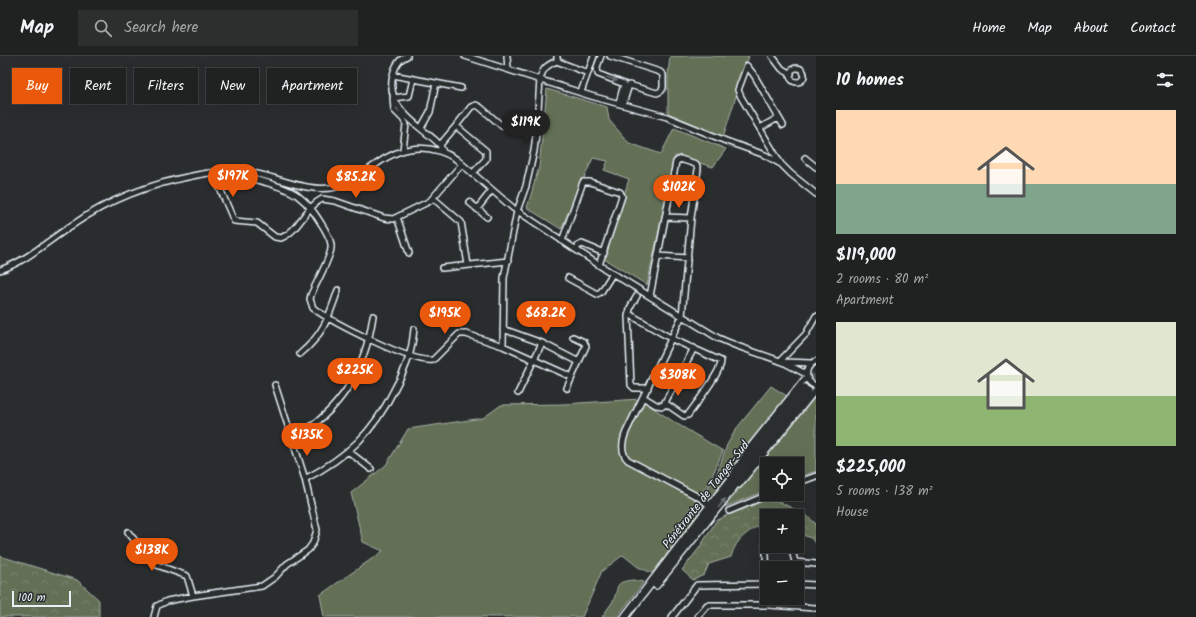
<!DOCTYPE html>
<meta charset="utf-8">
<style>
body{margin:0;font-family:Kalam,sans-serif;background:#2d2f2f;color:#f1f3f6;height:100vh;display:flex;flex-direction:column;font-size:15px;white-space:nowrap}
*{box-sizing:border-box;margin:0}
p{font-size:13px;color:#a2a4a5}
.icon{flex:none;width:22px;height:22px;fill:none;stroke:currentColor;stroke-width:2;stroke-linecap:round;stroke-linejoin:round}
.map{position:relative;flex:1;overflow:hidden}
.panel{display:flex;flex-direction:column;background:#202222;width:380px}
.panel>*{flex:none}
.banner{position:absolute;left:12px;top:12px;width:380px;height:36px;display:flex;gap:8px}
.fabs{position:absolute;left:760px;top:401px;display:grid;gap:8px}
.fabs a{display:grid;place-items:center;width:44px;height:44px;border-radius:0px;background:#202222;box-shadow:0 4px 16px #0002,0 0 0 1px #3d3f40;font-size:20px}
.scale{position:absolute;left:12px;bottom:10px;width:59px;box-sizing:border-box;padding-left:4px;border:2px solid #e8f1f8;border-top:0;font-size:11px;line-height:14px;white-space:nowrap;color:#e8f1f8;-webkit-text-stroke:3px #2a2d2e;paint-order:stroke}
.price{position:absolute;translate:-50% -34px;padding:0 9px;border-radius:14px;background:#ea580c;color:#fff;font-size:13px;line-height:26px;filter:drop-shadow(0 1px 2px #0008)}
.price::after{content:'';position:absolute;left:50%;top:24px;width:12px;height:9px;margin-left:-6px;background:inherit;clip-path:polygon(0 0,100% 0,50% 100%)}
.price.active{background:#222;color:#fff}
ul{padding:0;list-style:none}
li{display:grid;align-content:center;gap:8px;height:212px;padding:0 20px}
li span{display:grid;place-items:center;height:124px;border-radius:0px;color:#555}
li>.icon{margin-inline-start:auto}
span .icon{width:72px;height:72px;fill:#fffc;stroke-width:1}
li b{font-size:17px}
h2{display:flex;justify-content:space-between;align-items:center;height:48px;padding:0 20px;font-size:17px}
.tag{padding:0 14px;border-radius:0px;background:#202222;box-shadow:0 4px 16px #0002,0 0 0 1px #3d3f40;font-size:14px;line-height:36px}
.tag.active{background:#ea580c;color:#fff}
header{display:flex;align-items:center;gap:24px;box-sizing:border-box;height:56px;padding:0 20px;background:#202222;border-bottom:1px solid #3d3f40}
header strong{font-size:19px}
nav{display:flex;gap:22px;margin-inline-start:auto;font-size:14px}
.search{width:280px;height:36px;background:#2d2f2f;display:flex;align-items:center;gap:10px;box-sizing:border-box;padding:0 14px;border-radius:0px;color:#a2a4a5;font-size:15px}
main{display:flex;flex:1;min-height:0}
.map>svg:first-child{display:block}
</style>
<header>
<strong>Map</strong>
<div class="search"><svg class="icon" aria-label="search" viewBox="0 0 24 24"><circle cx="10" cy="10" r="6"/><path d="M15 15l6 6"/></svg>Search here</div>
<nav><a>Home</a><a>Map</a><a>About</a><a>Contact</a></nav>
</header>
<main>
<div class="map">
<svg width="816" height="561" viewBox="0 0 816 561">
<defs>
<pattern id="forest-crowns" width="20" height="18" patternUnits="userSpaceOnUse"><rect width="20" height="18" fill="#646f56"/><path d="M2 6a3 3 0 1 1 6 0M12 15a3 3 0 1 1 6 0" fill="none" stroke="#7a846f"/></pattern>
</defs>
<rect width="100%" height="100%" fill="#2a2d2e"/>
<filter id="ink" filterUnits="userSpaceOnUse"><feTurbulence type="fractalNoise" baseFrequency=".025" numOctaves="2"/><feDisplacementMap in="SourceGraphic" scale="8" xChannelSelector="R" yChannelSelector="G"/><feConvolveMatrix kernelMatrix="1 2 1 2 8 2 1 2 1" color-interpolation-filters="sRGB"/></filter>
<g filter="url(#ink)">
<path fill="#646f56" stroke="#a6b0a7" d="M670 0H749L723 81 668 57V18Z
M547 33 607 51 609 64 629 87 661 98 674 72 726 93 713 111 675 100 647 229 604 203 629 123 604 114 608 105 593 102 561 173 527 152 539 111Z
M771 330 787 340 700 456 667 497 664 503 652 517 638 511 623 499 602 515 582 561H324L320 539 383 495 363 486 351 437 386 409 408 373 483 362 501 349 564 348 640 343 674 366 723 395 709 427 666 485 680 469 716 420 727 389 736 373Z
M816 337V415L797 422V408H767V434L725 451Z
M633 524 644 526 617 561H602C605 556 610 550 613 545 620 530 613 526 633 524Z"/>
<path fill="url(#forest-crowns)" stroke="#a6b0a7" d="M750 444 780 446 806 459 816 468V488L811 482 797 477V460H767V466C749 474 736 482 731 501L709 508 704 519 693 524 682 514 700 491 716 465 733 456Z
M0 500 77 524 99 544V561H0Z"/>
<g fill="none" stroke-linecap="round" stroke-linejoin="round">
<path stroke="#464a4c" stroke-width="7" stroke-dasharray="7 3.5" stroke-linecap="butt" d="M804 332 816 317
M808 335 816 325"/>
<defs>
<path id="minor" d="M407 0C399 3 395 10 393 19 385 50 415 67 435 84L440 89 443 96
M465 0 591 40 667 61 726 85 765 99 781 108
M507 0 508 13
M557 0V3L559 6 588 17
M601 0 597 11 598 18 624 28 619 47
M610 0 660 16 663 19V32L661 35 657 37 629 29 623 48
M772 0 782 13 791 18
M790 19a7 7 0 1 1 14 0a7 7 0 1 1-14 0Z
M393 19 461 32
M581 36 594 0
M783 69 754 19 747 10 738 34 741 41 781 108 791 118 816 138
M456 70 471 51 476 49 480 51 502 70
M421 72 430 56 436 27
M760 72 778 62
M440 89 456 70 486 95V103L472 118
M403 94 406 68 403 63 394 54 393 42 409 40 413 23
M805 102 816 111
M462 108 430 145 393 163 384 162 335 145 322 143C305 151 299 175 281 182L275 181 257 167 234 165 218 128C227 111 284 130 297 139 309 148 316 159 324 172 327 178 332 184 331 192 331 201 315 229 311 239L310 243 313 252C332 266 413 308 433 304L459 278H466L503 290 572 321
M433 142 461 166 468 209
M469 146 487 161
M477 153 492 134
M397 161 409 197
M665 161 691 162
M562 185 583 126H590L620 136 622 140 599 209
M576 194 578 190 582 188 604 197
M658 200 688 202
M442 212 508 205
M0 214C27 205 50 183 74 168 110 143 154 127 197 119 217 115 236 114 257 118 283 123 309 137 336 131 351 127 363 117 375 109 401 90 429 86 456 103L513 152 599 209 682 260 718 282 737 290 783 306 806 318
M568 222 597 238 601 236 613 217
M637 240 631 250 628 260 631 329 634 332H648
M650 240 676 106 680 103 696 108 698 113 691 162 682 260 626 376C622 386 620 396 628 404L702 443 710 450
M629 258 672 283 721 305C722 315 695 349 688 359L684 360 665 347
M503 273 542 287 579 306
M503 290 504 222 517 155 526 130 534 95 537 69 540 23C543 12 547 9 557 5
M300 298C323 279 329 261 338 234
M780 305 806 278 816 260
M816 305C804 310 803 325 816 330
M784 306 811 307
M567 332 586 290 584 286 573 281
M518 337 542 287
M643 341 656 349 663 350 694 292
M293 383C341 354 365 315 373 260
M348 395 371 413
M734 416 750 391 807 320
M305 423C347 401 373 377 394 334 400 323 406 312 409 300 412 292 413 282 414 273
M797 427 816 420
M739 429 816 334
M729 455 770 438
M128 476 148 501 157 509 187 520 193 540
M767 476H765L767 521
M791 490 795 506 816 508
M797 528 816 529
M154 561 157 550 167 545 193 540 262 530 275 521 287 508 308 494 313 487 317 474 305 423 275 329
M672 561 697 529 767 528
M697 561 707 549H768L816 552"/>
<path id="highway" d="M656 529 730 436 740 422 808 335
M625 561 710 450 804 332"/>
</defs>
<use href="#minor" stroke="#e8f1f8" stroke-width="8"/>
<use href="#highway" stroke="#e8f1f8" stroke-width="10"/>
<use href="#minor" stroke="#2a2d2e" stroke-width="5"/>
<use href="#highway" stroke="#2a2d2e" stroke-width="7"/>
</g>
<defs><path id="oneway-solid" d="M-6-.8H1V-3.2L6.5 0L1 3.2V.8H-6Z"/></defs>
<g fill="#6c7275">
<use href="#oneway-solid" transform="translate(612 23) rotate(20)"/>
<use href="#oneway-solid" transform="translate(722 447) rotate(-51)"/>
</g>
</g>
<g text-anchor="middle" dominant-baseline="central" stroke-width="3" stroke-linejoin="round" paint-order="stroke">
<g font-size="12" fill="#e8f1f8" stroke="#2a2d2e">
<text transform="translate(706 439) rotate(-52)">Pénétrante de Tanger-Sud</text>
</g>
</g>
</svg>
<div class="fabs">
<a><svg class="icon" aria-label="locate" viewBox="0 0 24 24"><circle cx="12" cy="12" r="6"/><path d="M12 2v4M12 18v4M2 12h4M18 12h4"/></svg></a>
<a>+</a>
<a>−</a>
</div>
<div class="scale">100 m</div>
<b class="price active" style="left:526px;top:88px">$119K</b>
<b class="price" style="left:233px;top:142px">$197K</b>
<b class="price" style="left:356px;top:143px">$85.2K</b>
<b class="price" style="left:679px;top:153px">$102K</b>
<b class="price" style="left:445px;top:279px">$195K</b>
<b class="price" style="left:546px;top:279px">$68.2K</b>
<b class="price" style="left:355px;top:336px">$225K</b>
<b class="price" style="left:678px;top:341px">$308K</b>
<b class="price" style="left:307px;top:401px">$135K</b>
<b class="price" style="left:152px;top:516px">$138K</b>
<div class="banner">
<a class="tag active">Buy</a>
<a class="tag">Rent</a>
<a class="tag">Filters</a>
<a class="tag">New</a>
<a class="tag">Apartment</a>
</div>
</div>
<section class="panel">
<h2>10 homes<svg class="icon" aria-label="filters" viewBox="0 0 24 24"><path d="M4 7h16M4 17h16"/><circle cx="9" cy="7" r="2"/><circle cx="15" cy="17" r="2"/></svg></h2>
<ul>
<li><span style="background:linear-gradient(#ffd9b3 60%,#7fa58c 0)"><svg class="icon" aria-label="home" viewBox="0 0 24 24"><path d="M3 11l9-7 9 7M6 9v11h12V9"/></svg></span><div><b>$119,000</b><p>2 rooms · 80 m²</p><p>Apartment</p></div></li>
<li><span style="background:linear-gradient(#dfe7d0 60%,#8fb573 0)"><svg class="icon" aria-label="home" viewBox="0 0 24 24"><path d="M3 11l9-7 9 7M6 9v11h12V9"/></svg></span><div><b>$225,000</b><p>5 rooms · 138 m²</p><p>House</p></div></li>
</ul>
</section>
</main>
